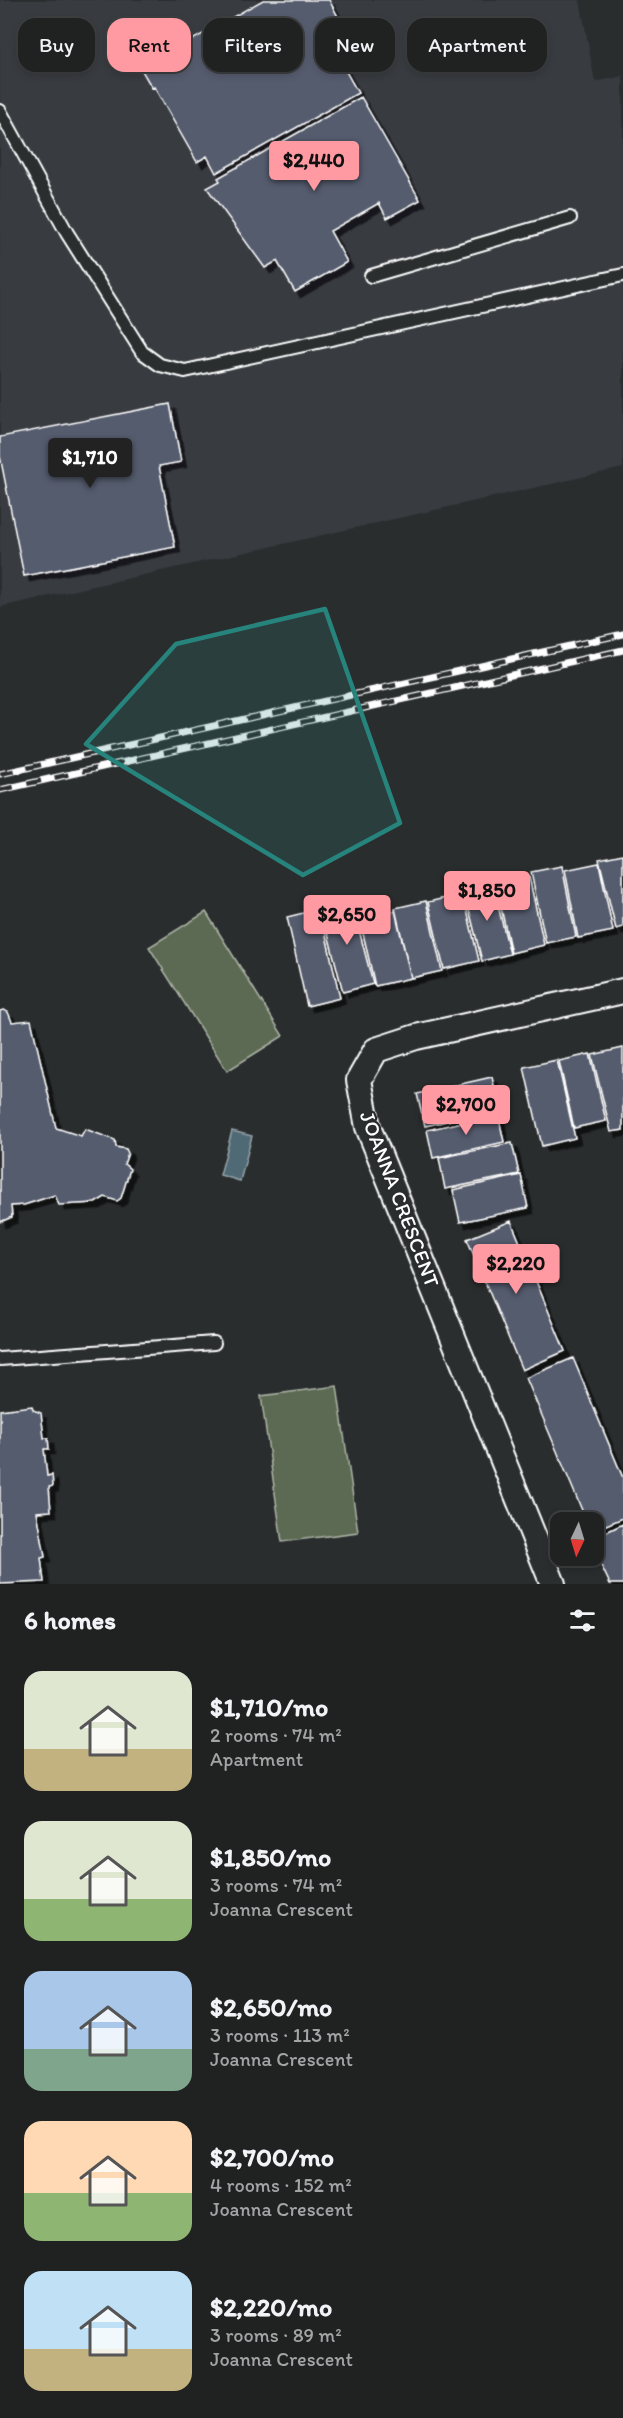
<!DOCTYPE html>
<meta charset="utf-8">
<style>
body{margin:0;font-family:Itim,sans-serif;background:#282a2a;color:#f1f3f6;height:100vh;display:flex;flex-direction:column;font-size:22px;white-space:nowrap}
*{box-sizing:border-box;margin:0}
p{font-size:20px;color:#a2a4a5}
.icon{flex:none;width:33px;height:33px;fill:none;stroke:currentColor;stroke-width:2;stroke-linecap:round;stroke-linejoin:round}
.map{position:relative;height:1584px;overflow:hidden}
.panel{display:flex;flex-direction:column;background:#202222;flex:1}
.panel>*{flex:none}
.guide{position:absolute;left:18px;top:18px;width:588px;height:54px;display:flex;gap:12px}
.needle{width:39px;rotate:184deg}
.tools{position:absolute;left:550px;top:1512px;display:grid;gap:12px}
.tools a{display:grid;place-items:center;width:54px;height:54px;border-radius:12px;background:#202222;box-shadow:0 3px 9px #0003,0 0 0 2px #3d3f40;font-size:30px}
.price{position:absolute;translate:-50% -51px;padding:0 14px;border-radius:6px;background:#ff9aa2;color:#111;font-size:20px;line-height:39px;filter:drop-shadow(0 2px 3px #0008)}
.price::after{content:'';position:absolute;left:50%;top:36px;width:18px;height:14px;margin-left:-9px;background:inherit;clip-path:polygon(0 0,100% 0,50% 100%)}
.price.on{background:#222;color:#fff}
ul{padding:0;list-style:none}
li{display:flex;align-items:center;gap:18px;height:150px;padding:0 24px}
li span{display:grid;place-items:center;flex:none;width:168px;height:120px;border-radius:18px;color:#555}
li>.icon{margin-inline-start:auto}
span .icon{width:72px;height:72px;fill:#fffc;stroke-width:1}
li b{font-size:26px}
h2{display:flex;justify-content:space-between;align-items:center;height:72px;padding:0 24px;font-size:26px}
.pill{padding:0 21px;border-radius:18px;background:#202222;box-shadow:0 3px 9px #0003,0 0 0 2px #3d3f40;font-size:21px;line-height:54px}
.pill.on{background:#ff9aa2;color:#111}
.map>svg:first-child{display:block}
</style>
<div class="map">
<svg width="623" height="1584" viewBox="0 0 623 1584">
<defs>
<filter id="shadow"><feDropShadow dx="5.5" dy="5.5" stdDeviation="0" flood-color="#0009"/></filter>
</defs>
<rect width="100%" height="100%" fill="#2a2d2e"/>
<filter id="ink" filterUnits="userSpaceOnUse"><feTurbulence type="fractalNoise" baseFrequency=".0167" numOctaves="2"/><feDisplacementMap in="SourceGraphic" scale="12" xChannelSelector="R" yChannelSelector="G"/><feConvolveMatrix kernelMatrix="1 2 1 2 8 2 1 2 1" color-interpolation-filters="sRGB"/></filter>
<g filter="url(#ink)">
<path fill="#373b41" d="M0 0H580L595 82 623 76V468L0 607Z"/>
<path fill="#5d6b53" stroke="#aeb5a9" stroke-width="1.5" d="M206 912 283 1036 227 1071 149 947Z
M337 1386 358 1532 282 1542 261 1396Z"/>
<path fill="#506975" stroke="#96a5ac" stroke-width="1.5" d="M232 1131 252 1136 240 1181 220 1175Z"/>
<path fill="#555c6e" stroke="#fff" stroke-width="1.5" filter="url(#shadow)" d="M263 0H329L344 28 327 38 358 93 216 173 207 156 197 162 154 87 152 88 141 69Z
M361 97 420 200 387 218 379 203 330 231 347 262 295 292 277 261 265 268 207 188 220 181 218 178Z
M170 404 181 462 159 466 175 547 24 576 0 456V437Z
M623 854V927L616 929 599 859Z
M599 863 613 931 578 938 565 870Z
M562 866 576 937 546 943 531 872Z
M529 877 544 945 511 953 496 885Z
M492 882 510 954 482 961 464 889Z
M463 894 479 961 444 969 428 902Z
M351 899 373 984 343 992 321 907Z
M426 901 442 971 411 978 395 908Z
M320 909 340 998 307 1006 287 917Z
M395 911 411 978 375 986 360 920Z
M3 1010 8 1012 12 1022 31 1020 56 1128 81 1136 85 1129 115 1140 116 1147 126 1149 128 1153 124 1164 130 1169 121 1198 117 1201 105 1197 95 1203 59 1205 55 1195 24 1205 11 1206 12 1217 0 1222V1011Z
M623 1048V1130L611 1132 592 1055Z
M590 1054 606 1121 574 1128 559 1061Z
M557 1060 575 1138 542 1146 524 1067Z
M492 1077 499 1109 425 1126 417 1094Z
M498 1114 504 1142 433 1158 427 1130Z
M512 1143 519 1174 445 1189 439 1158Z
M521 1175 528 1208 460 1222 453 1190Z
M511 1221 565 1351 522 1370 467 1239Z
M573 1358 623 1478V1518L594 1530V1522H587L526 1378Z
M32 1406 33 1410 41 1413 44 1438H48L49 1449H44L47 1476 52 1475 53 1486 49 1487 51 1511 37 1512 45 1557 41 1558 44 1582 0 1584V1410Z
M623 1524V1584H610L594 1550V1538Z"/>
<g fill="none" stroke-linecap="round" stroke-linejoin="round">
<defs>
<path id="service" d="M0 111 67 233 142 352 160 365 185 371 623 275
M371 276 570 218
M0 1359 214 1343"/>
<path id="minor" d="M553 1584 368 1127 359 1080 376 1050 416 1037 623 991"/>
</defs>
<use href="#service" stroke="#fff" stroke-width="16"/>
<use href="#minor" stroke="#fff" stroke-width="28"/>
<use href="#service" stroke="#2a2d2e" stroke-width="12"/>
<use href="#minor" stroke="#2a2d2e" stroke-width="24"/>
<defs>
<path id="rail" d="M0 774 623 634
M0 790 623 650"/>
</defs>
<use href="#rail" stroke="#fff" stroke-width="7"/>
<use href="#rail" stroke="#2a2d2e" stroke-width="4.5" stroke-dasharray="14" stroke-linecap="butt"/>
</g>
</g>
<path fill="#27847c" fill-opacity="0.2" stroke="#27847c" stroke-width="4.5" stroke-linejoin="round" d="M325 609 400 823 303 875 86 744 176 644Z"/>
<g text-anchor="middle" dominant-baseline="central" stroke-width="4.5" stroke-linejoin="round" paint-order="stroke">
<g font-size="21" fill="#fff" stroke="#2a2d2e">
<text transform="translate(400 1199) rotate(69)">JOANNA CRESCENT</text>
</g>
</g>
</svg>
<div class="tools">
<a><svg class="needle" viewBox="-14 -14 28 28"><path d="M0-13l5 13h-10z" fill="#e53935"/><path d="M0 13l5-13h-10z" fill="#a2a4a5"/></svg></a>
</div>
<b class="price" style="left:314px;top:192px">$2,440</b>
<b class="price on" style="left:90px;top:489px">$1,710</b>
<b class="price" style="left:487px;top:922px">$1,850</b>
<b class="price" style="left:347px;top:946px">$2,650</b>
<b class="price" style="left:466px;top:1136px">$2,700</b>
<b class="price" style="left:516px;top:1295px">$2,220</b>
<div class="guide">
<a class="pill">Buy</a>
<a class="pill on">Rent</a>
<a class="pill">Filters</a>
<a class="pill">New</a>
<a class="pill">Apartment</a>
</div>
</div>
<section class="panel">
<h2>6 homes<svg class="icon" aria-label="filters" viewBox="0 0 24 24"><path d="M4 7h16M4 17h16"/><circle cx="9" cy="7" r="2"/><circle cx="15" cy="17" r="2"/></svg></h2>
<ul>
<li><span style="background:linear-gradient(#dfe7d0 65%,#c2b280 0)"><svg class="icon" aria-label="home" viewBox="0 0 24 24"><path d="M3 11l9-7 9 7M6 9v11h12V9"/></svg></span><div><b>$1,710/mo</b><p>2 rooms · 74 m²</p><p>Apartment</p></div></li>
<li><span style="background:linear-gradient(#dfe7d0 65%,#8fb573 0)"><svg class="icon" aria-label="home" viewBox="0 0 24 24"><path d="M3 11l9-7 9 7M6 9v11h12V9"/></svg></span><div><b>$1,850/mo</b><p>3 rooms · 74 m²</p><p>Joanna Crescent</p></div></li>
<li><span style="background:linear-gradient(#a9c7e8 65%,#7fa58c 0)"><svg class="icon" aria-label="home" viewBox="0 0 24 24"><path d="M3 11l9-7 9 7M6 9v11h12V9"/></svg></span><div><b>$2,650/mo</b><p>3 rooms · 113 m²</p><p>Joanna Crescent</p></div></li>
<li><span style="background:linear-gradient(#ffd9b3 60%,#8fb573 0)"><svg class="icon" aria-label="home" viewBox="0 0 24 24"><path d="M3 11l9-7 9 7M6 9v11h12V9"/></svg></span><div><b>$2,700/mo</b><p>4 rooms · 152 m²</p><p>Joanna Crescent</p></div></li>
<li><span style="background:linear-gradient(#bfe0f5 65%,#c2b280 0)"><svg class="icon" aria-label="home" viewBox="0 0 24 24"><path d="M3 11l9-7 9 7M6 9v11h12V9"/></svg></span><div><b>$2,220/mo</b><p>3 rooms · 89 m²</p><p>Joanna Crescent</p></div></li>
</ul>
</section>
